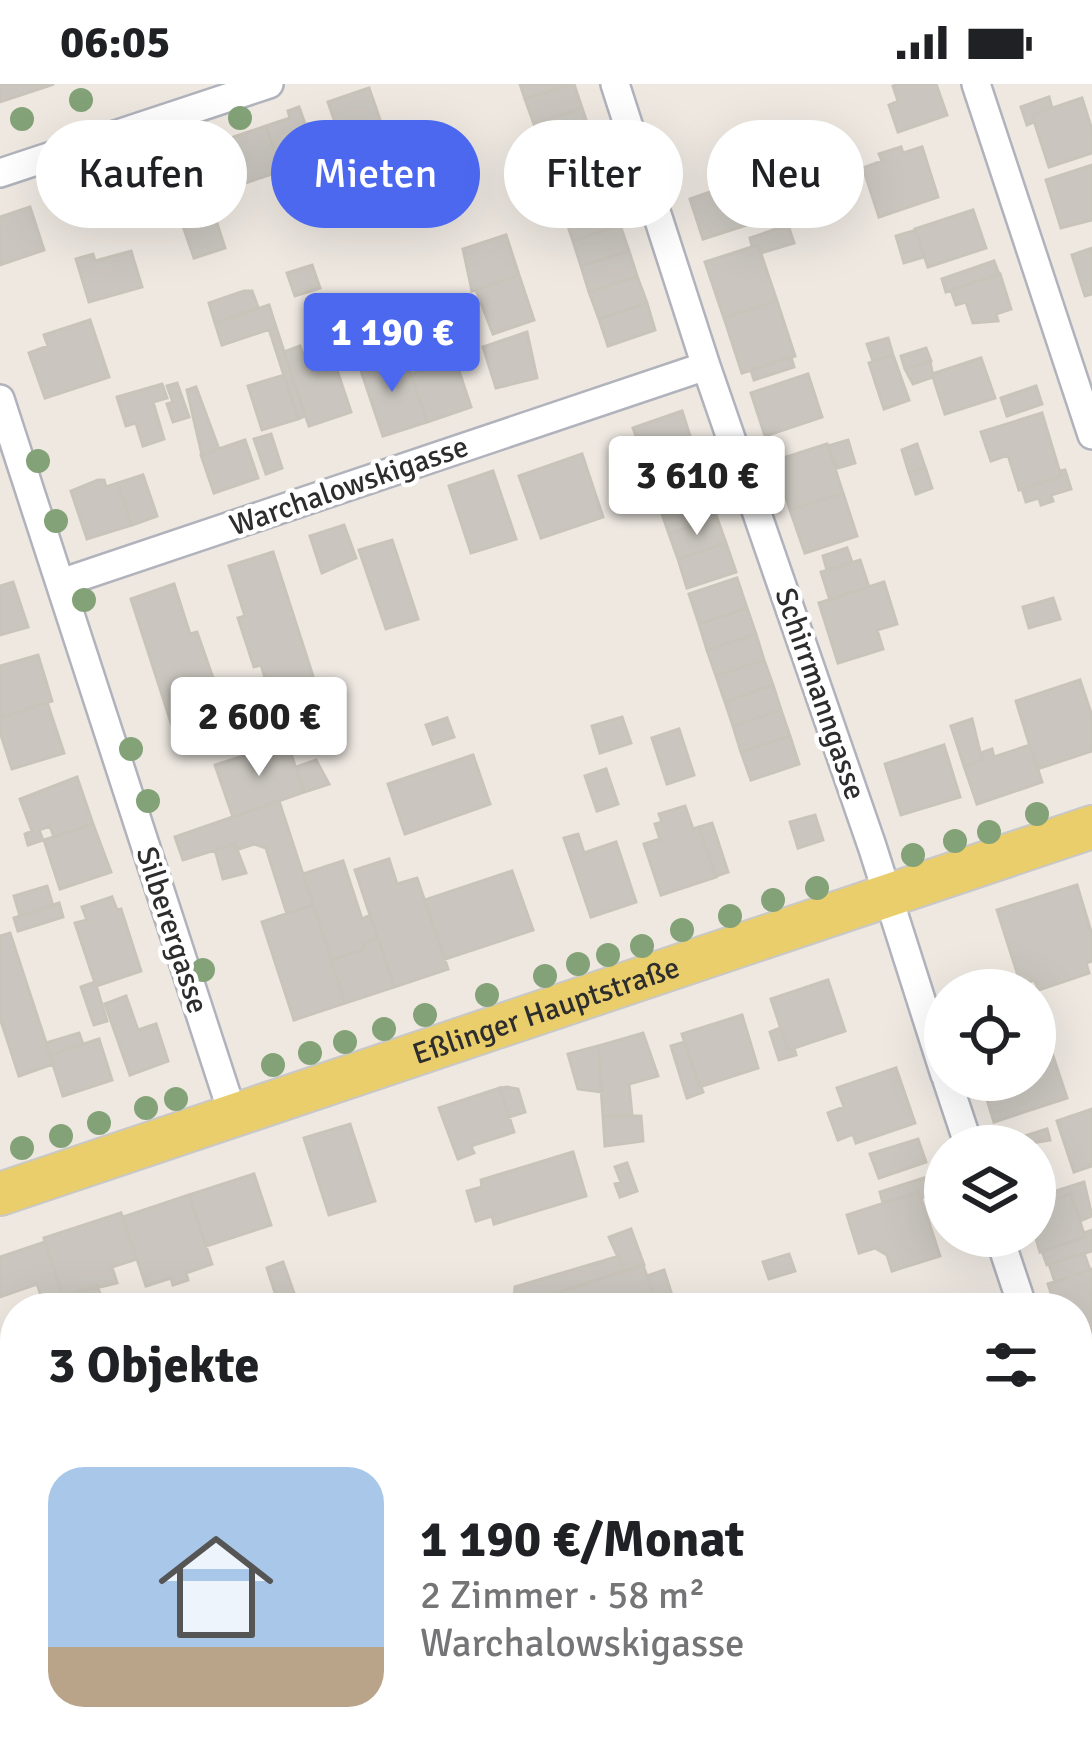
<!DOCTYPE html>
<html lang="de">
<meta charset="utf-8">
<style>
body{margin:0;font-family:Signika,sans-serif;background:#f2f2f2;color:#202124;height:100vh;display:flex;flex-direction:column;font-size:45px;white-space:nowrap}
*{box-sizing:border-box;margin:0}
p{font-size:39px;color:#757577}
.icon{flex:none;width:66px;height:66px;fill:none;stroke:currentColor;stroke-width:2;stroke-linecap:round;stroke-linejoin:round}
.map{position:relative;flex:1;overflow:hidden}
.details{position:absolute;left:0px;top:1209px;width:1092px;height:471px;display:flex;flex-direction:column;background:#fff;border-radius:48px 48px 0 0;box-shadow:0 12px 48px #0002}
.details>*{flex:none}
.hud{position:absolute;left:36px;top:36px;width:1020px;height:108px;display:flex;gap:24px}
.tools{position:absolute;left:924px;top:885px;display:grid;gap:24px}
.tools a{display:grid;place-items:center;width:132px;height:132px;border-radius:50%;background:#fff;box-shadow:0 12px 48px #0002;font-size:60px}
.price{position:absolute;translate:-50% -102px;padding:0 27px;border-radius:12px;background:#fff;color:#222;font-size:39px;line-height:78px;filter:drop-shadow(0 3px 6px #0008)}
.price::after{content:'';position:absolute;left:50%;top:72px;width:36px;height:27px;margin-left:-18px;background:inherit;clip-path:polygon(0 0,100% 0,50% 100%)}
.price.current{background:#4c68ef;color:#fff}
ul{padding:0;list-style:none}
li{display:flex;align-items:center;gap:36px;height:300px;padding:0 48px}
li+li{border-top:3px solid #e0e0e0}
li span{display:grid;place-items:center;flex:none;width:336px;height:240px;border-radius:36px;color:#555}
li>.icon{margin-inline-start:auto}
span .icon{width:144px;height:144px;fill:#fffc;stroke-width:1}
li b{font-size:51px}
h2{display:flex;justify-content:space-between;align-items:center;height:144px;padding:0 48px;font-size:51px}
.chip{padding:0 42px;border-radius:54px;background:#fff;box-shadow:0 12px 48px #0002;font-size:42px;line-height:108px}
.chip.current{background:#4c68ef;color:#fff}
.status{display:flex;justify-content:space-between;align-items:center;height:84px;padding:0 60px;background:#fff;direction:ltr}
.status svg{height:33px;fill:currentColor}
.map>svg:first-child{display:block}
</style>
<div class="status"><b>06:05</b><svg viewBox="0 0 49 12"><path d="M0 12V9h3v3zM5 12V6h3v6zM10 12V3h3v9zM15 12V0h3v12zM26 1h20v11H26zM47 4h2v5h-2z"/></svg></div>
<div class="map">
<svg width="1092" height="1678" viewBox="0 0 1092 1678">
<rect width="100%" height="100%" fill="#eee8e1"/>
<path fill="#cac6bf" stroke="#c9c4ba" stroke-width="3" d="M0 0H54L0 18Z
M520 0H571L525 15Z
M574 0 582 24 534 40 525 15Z
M898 0H936L947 31 898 48 889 21 898 17 893 2Z
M369 4 385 50 344 64 328 18Z
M1049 13 1052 24 1032 31 1034 38 1027 41 1021 23Z
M1082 14 1092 46V69L1049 83 1032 31Z
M299 23 322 87 286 100 266 42 290 34 288 27Z
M582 24 591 50 542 66 534 40Z
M266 42 281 87 239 101 225 56Z
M591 50 600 80 552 96 542 66Z
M901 63 903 69 922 63 938 113 879 133 863 84 882 77 879 70Z
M1092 81V136L1061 144 1046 96Z
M601 84 612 115 564 130 554 100Z
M744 84 749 98 717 106 713 94Z
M739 98 753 139 703 155 690 115Z
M207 108 225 164 194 174 175 119Z
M612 115 620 141 573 157 564 130Z
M30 123 44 166 0 181V133Z
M973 126 986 164 928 183 915 145Z
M620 141 629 167 581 182 573 157Z
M788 141 794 159 761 169 758 161 752 162 750 154Z
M916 146 924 173 904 179 896 152Z
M506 151 519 191 472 207 463 165Z
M758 161 777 217 724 234 705 178Z
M1092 164V210L1085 212 1072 171Z
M131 167 142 203 89 218 76 175 93 170 95 177Z
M629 167 637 192 589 208 581 182Z
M994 177 999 190 946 208 942 195Z
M312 181 320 204 295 212 287 189Z
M1000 190 1011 225 996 230 998 237 973 239 966 218 956 221 951 206Z
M519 191 534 236 493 250 476 206Z
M637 192 647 219 599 235 589 208Z
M244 207H252L258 223 215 239 209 219Z
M777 217 795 272 742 289 724 234Z
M647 219 655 246 608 262 599 235Z
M269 221 276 243 222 261 215 239Z
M90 236 109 293 45 314 29 269 48 262 44 251Z
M276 243 305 332 298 335 269 245Z
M527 248 537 294 496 304 483 263Z
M888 254 893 271 873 277 867 260Z
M300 262 304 273 330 265 351 328 309 342 284 268Z
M926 264 931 277 905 285 901 272Z
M380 267 387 288 408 281 427 338 383 352 357 275Z
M893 271 909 316 884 325 869 279Z
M791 273 794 283 754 296 751 286Z
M981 274 995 314 945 330 932 290Z
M455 275 471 323 427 338 411 290Z
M930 277 933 293 913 300 905 285Z
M808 290 822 333 765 352 751 309Z
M284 291 298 335 262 346 248 302Z
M177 299 189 333 173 338 167 320 173 318 167 302Z
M162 300 167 314 153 318 164 355 143 362 136 339 126 342 117 313Z
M1036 302 1042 320 1007 332 1001 314Z
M196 303 219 365 202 371 187 306Z
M682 327 691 355 643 371 633 344Z
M1042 329 1061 392 1019 406 1008 371 991 377 981 348Z
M271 350 282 384 266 390 254 355Z
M691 355 700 381 651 397 643 371Z
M245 356 258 394 214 409 201 371Z
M848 356 855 379 838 384 828 362Z
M827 360 843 409 790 426 774 377Z
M917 360 925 383 909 389 902 366Z
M582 370 603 433 541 454 519 392Z
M700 381 709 407 660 424 651 397Z
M925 383 932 404 916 410 909 389Z
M1065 386 1071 405 1051 411 1053 417 1041 421 1039 414 1026 418 1022 405 1061 392 1060 387Z
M493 387 516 455 471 469 449 402Z
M143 391 157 432 132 441 118 399Z
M98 396H104L106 403 118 399 132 441 87 455 71 407Z
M709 407 717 434 669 450 660 424Z
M843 409 857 452 805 469 790 426Z
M717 434 726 459 678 475 669 450Z
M344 441 356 474 322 489 310 452Z
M392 456 418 535 386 545 359 466Z
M726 459 736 488 687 504 678 475Z
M847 464 852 478 827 486 823 472Z
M273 468 320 614 276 628 261 581 254 583 238 534 245 532 229 482Z
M860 476 869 503 830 516 821 488Z
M737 494 747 524 699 540 689 510Z
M13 498 28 543 0 551V502Z
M884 498 897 540 877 546 883 565 838 579 819 519Z
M174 500 190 550 197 548 214 597 207 600 222 646 178 660 131 515Z
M1053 514 1060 535 1029 544 1023 523Z
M747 524 756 550 707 566 699 540Z
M756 550 764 576 716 592 707 566Z
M38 571 52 617 0 634V582Z
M764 576 773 601 725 618 716 592Z
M1080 596 1092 632V667L1037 685 1016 617Z
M773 601 781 626 733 642 725 618Z
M47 618 64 669 12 685 0 648V634Z
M781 626 790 652 741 668 733 642Z
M622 633 631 659 600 669 592 642Z
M447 634 454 653 433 660 426 641Z
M972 635 982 676 964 682 951 642Z
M679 645 694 691 667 700 652 654Z
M790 652 799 680 751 696 741 668Z
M287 658 304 708 233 733 215 681Z
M944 661 960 713 901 731 885 680Z
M1030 661 1042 698 977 720 964 682 982 676 983 668 992 665 994 673Z
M473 671 490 720 405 750 388 700Z
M316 676 329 700 304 708 296 683Z
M606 685 618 720 597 727 585 692Z
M77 693 93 740 54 753 50 742 39 746 43 756 28 761 25 750 32 747 20 715Z
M279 717 313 821 287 830 266 764 254 760 236 766 235 760 183 776 175 753Z
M685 722 693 745 699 743 716 793 661 811 644 760 660 755 655 740 662 738 659 730Z
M815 731 823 756 798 764 790 738Z
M712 739 728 788 716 792 699 743Z
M93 740 111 788 60 805 44 756Z
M578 750 584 769 616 758 636 818 591 833 564 754Z
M235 760 246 789 223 795 215 766Z
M389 775 397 800 417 794 448 885 394 903 355 786Z
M343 777 362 835 370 831 378 854 363 859 365 865 331 876 303 790Z
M512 787 533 846 445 875 425 816Z
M1077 801 1092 851V877L1086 879 1089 889 1039 906 1034 896 1021 901 997 826Z
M47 802 53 822 20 832 14 812Z
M112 813 117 826 121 825 141 887 96 902 75 839 87 836 82 823Z
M59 819 63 833 18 847 14 834Z
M313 821 345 919 294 936 262 838Z
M10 849 53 980 19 992 0 934V852Z
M378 854 394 903 345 919 331 876 365 865 363 859Z
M828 896 845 947 788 966 771 915Z
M95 898 107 937 94 941 81 903Z
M126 912 138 946 156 940 168 977 130 991 105 920Z
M742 931 758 984 699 1003 682 950Z
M780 944 788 966 794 964 796 971 779 976 770 948Z
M79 949 83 960 50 971 46 959Z
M643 949 658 992 629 1000 632 1031 603 1032 598 962Z
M99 955 112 996 63 1012 50 971Z
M684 958 703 1008 687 1014 671 962Z
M598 962 602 1008 578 1005 568 970Z
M1050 963 1067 1014 994 1038 981 996H1035V968Z
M896 984 915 1039 856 1059 853 1050 838 1056 828 1029 844 1023 837 1004Z
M507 1003 518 1005 525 1028 509 1033 500 1004Z
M500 1004 514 1048 471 1062 474 1069 458 1075 439 1024Z
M1092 1025V1082L1074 1088 1057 1037Z
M603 1032H641L643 1057 605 1062Z
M350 1040 375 1117 329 1131 304 1054Z
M1047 1045 1050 1056 1014 1062 1012 1056Z
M918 1055 926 1078 879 1094 870 1070Z
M573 1068 586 1112 494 1140 492 1132 476 1137 467 1107 482 1103 481 1096Z
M627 1079 637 1107 620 1113 615 1100 621 1098 615 1083Z
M254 1090 271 1141 206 1162 189 1111Z
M924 1094 929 1111 921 1114 919 1108 883 1119 880 1108Z
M1084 1098 1092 1132 1080 1137 1071 1110 1053 1116 1050 1109Z
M919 1108 940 1172 892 1187 887 1171 875 1164 859 1169 847 1131Z
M1071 1110 1085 1153 1040 1168 1035 1151V1122Z
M189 1111 212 1180 186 1189 188 1196 173 1201 171 1194 146 1202 123 1133Z
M121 1129 137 1175 112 1183 117 1199 63 1212 44 1154Z
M631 1145 644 1181 624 1187 609 1153Z
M1092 1146V1167L1047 1181 1042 1167 1085 1153 1084 1149Z
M45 1158 65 1217 45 1223 37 1200 0 1213V1173Z
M1084 1169 1090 1186 1055 1198 1049 1180Z
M789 1170 795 1187 769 1195 763 1178Z
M619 1172 624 1187 508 1224 507 1220 514 1218 515 1203Z
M283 1178 295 1212 278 1218 267 1184Z
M643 1181 654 1213 640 1218 642 1224H514Z
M1092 1185V1247L1077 1252V1224H1056L1048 1200Z
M664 1186 671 1208 654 1214 647 1192Z
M97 1201 105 1224H67L63 1212Z
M1081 1552 1092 1595 1077 1600V1553Z
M1092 1595V1649L1077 1654V1600Z
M15 1606V1655L0 1660V1611Z
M1092 1649V1678H1078L1074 1665H1077V1654Z
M262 1665H278L283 1678H228Z
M307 1665H353L357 1678H311Z
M375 1665H432L434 1671 413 1678H379Z
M544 1665H563L567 1678H537L534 1668Z
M563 1665H592L597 1678H567Z
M592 1665H622L627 1678H597Z
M622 1665H773L778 1678H687L685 1672 669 1678H627Z"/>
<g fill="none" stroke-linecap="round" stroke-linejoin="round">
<defs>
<path id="lane" d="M452 1665 457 1678"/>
<path id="street" d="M615 0 706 282 872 762 945 991
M976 0 1092 351
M0 89 269 0
M0 315 234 1034
M61 499 706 282
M947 996 969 1062
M999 1152 1023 1224
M1077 1342 1092 1337
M1077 1396 1092 1442
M52 1678 92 1665"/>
<g id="primary">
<path id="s1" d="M0 1110 1092 743"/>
</g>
</defs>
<use href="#lane" stroke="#b1b3bc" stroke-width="18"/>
<use href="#street" stroke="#b1b3bc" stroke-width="32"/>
<use href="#primary" stroke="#c8c8c8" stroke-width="46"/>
<use href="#lane" stroke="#fff" stroke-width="14"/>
<use href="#street" stroke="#fff" stroke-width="27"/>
<use href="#primary" stroke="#e9ce6b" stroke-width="42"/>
</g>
<g fill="#84a277">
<circle cx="81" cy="16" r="12"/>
<circle cx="240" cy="34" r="12"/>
<circle cx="22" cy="35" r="12"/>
<circle cx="172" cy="55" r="12"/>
<circle cx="142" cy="66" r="12"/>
<circle cx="55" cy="93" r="12"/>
<circle cx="38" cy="377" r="12"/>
<circle cx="56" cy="437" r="12"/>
<circle cx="84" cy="516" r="12"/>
<circle cx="131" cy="665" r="12"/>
<circle cx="148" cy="717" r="12"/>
<circle cx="1037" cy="730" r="12"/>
<circle cx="989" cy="748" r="12"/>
<circle cx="955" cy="757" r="12"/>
<circle cx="913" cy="771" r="12"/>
<circle cx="817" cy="804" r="12"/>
<circle cx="773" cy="816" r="12"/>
<circle cx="730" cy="832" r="12"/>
<circle cx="682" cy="846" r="12"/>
<circle cx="642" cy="862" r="12"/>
<circle cx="608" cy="871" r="12"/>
<circle cx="578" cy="880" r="12"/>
<circle cx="203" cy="886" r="12"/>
<circle cx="545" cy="892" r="12"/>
<circle cx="487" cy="911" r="12"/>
<circle cx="425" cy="931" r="12"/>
<circle cx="384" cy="945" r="12"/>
<circle cx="345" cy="958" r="12"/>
<circle cx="310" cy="969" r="12"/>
<circle cx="273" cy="981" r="12"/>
<circle cx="176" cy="1015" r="12"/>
<circle cx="146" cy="1024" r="12"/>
<circle cx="99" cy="1039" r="12"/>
<circle cx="61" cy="1052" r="12"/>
<circle cx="22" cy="1064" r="12"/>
</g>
<g text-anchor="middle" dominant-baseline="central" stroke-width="9" stroke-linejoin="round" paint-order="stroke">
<g font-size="30" fill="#2d2d2d" stroke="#fff">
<text transform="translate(349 402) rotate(-19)">Warchalowskigasse</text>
<text transform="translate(820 610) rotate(71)">Schirrmanngasse</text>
<text transform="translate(172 846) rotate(72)">Silberergasse</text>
<text stroke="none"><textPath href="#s1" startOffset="576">Eßlinger Hauptstraße</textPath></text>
</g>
</g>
</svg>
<div class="tools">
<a><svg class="icon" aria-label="locate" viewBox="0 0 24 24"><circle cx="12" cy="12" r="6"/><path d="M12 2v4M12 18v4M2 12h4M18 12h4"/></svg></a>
<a><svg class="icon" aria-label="layers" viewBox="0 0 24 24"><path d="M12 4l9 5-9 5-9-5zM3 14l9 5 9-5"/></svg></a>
</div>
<b class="price current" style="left:392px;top:311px">1 190 €</b>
<b class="price" style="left:697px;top:454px">3 610 €</b>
<b class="price" style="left:259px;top:695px">2 600 €</b>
<div class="hud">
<a class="chip">Kaufen</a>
<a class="chip current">Mieten</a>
<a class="chip">Filter</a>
<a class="chip">Neu</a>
</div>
<section class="details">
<h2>3 Objekte<svg class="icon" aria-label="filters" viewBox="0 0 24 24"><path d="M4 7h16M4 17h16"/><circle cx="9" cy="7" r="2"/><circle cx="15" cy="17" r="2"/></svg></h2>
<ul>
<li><span style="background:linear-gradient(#a9c7e8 75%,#b9a48a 0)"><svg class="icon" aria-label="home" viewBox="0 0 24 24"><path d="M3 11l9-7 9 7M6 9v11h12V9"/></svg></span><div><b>1 190 €/Monat</b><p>2 Zimmer · 58 m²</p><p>Warchalowskigasse</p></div></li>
</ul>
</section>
</div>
